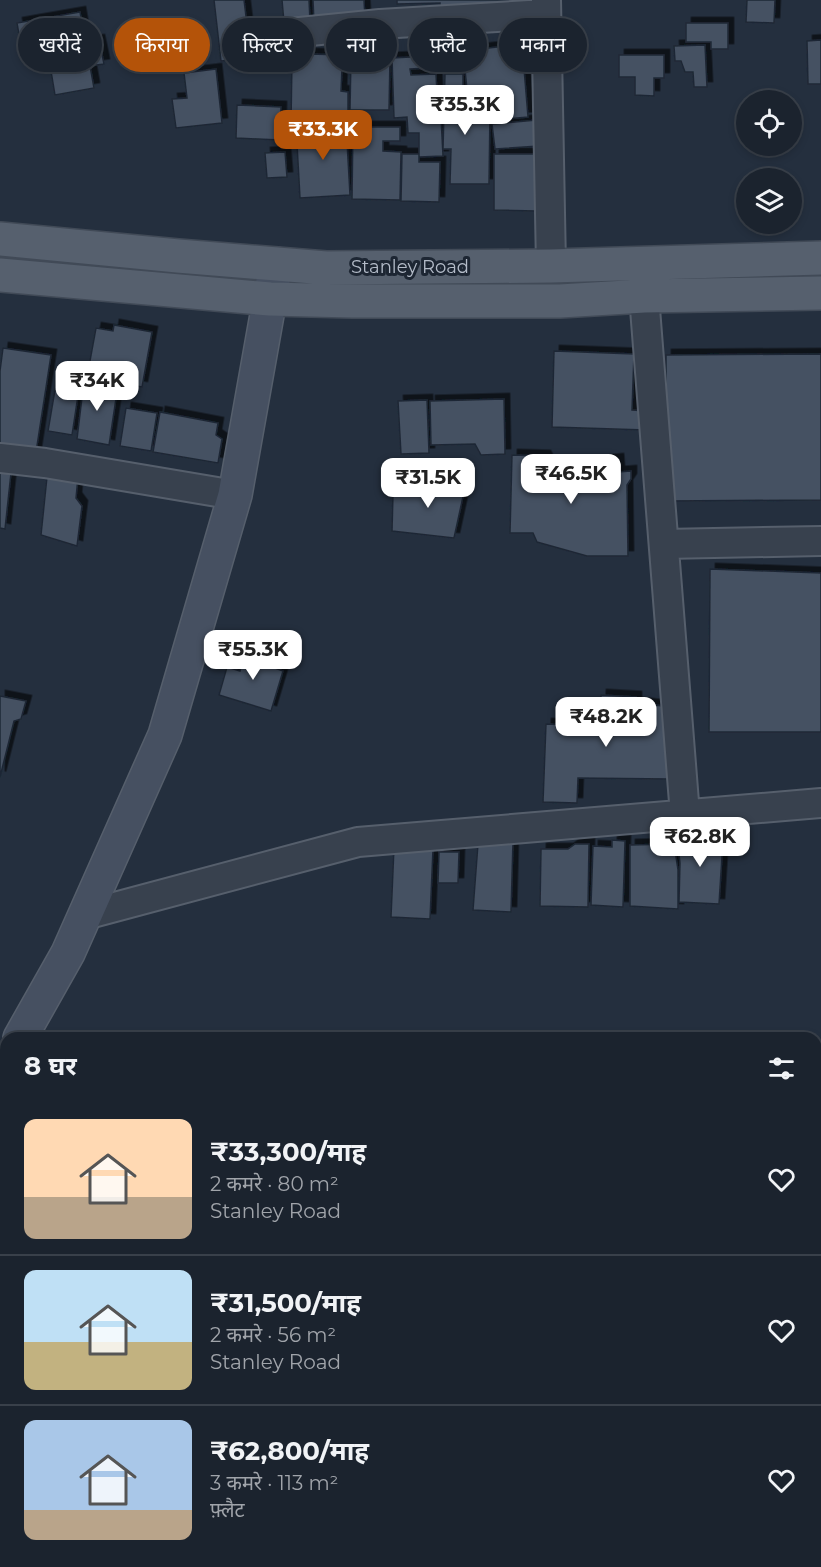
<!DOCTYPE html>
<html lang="hi">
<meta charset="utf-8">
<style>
body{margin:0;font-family:Montserrat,"Noto Sans Devanagari",sans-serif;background:#242b36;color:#f1f3f6;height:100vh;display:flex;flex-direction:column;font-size:22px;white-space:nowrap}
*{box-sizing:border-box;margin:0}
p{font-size:20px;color:#a0a4aa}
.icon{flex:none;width:33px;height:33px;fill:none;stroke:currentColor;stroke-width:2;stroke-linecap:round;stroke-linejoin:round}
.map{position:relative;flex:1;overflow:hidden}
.sheet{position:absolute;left:0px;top:1032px;width:822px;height:536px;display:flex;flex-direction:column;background:#1b232e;border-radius:18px 18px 0 0;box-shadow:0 3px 9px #0003,0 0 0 2px #39404a}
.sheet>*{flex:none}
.top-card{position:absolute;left:18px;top:18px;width:786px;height:54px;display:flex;gap:12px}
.buttons{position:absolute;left:736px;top:90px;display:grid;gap:12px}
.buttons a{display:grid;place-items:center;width:66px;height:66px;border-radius:50%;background:#1b232e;box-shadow:0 3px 9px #0003,0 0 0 2px #39404a;font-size:30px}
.price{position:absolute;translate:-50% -51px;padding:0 14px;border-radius:12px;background:#fff;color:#222;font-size:20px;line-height:39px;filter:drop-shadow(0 2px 3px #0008)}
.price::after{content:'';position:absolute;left:50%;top:36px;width:18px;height:14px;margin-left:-9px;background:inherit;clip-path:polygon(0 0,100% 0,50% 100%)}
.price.on{background:#b45309;color:#fff}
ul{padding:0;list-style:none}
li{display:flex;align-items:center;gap:18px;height:150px;padding:0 24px}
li+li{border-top:2px solid #39404a}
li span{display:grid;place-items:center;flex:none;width:168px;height:120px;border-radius:12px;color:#555}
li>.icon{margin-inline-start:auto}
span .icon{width:72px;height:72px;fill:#fffc;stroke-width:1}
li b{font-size:26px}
h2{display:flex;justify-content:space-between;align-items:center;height:72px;padding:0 24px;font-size:26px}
.chip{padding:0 21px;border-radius:27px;background:#1b232e;box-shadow:0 3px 9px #0003,0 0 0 2px #39404a;font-size:21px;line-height:54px}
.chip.on{background:#b45309;color:#fff}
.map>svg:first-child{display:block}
</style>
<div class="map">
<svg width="821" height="1567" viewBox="0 0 821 1567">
<defs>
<filter id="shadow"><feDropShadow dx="5.5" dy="-5.5" stdDeviation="0" flood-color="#0009"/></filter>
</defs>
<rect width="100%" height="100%" fill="#242f3e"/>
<path fill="#455162" stroke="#1f2835" stroke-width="1.5" filter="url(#shadow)" d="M214 0H244L251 58 221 61Z
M282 0H309L310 21 284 22Z
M313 0H364L365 19 314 22Z
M397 0H517V12L440 13V3L397 4Z
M747 0H775L774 23 746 22Z
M80 12 85 42 99 40 104 64 90 66 94 88 55 95 48 53 23 58 17 23Z
M686 23H728V49H711V42H686Z
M821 40V84H808L807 41Z
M522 44 528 117 495 120 493 106 469 108 463 51Z
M705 45 707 87H694L693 72H685L681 61H675L674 46Z
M309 54 345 55V68H342L341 91 348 92V122H291L292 60H309Z
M619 55H664V78H654V96L635 95V77H619Z
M429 56V68L410 69 411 75 436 74 437 94H432V99L440 98 443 156 419 157V133H408L407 117 394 118 392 58Z
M351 57 390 58 389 110H350Z
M216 69 222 123 176 128 172 99 187 98 184 73Z
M445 74H463V110L490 111 489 184H450L451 149H443Z
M237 105 281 107 280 140 236 138Z
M537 120 539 146 495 149 492 124Z
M346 124 350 195 300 198 296 126Z
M353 127H400V141H383V151L401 152 400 200 352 199Z
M285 152 287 177 267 178 265 153Z
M402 154H419V162H440L439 202 401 201Z
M494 154H537V211L494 210Z
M114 325 152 332 142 387 87 377 96 328 113 331Z
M3 348 51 355 36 452 0 446V371Z
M554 351 634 354 632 410 647 411 646 430 552 427Z
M821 354V500L666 501V355Z
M57 378 80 382 72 435 48 431Z
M84 381 118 385 109 445 77 439Z
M504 399 505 454 481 455 475 444 431 445 430 401Z
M427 400 429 453 401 454 398 401Z
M126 408 157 413 151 451 120 446Z
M160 412 218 423 216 435 222 439 218 463 153 452Z
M512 455 545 456 550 466 618 459 619 472 631 471V479L627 485 628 556H587L537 542 533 533H510Z
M0 468 11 473 5 529 0 528Z
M416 472 442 475 440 489 464 492 454 538 392 531 393 494 413 496Z
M47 477H78L76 498 82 506 77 546 41 535Z
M710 569 821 573V732H709Z
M246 648 270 655 267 665 283 671 271 711 219 695 227 667 240 671Z
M601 695 636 697V703L663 706 670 779 578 778 577 803 543 802 546 724 599 726Z
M0 696 26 701 21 719 14 721 0 777Z
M719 831 722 856 719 904 679 902 680 863 677 836Z
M612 840 625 841 623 907 591 905 593 846 612 847Z
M513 841 511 912 473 910 478 844Z
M575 844H589L588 907 540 906 541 849H568Z
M674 844 678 870V909L630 906V845Z
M394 847 433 849 430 919 391 917Z
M439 852H459L458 883H438Z
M608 1562H668L628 1567H609Z"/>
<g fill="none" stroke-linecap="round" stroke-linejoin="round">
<defs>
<path id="street" d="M546 0 551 266
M290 33 380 24 546 14
M644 296 685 815
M0 458 45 463 235 495
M664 544 821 541
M85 915 358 842 821 803"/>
<path id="secondary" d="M20 1038 68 953 165 735 235 495 276 264
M0 1074 6 1063"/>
<path id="primary" d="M0 239 178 256 326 268 551 266 821 258
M0 275 270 299 352 301H560L644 296 821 293"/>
</defs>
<use href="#street" stroke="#565f6c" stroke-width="32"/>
<use href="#secondary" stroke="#565f6c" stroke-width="36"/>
<use href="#primary" stroke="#414a57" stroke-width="36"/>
<use href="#street" stroke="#38414e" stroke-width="28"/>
<use href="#secondary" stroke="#465061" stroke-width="33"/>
<use href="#primary" stroke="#56606e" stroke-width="33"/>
</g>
<g text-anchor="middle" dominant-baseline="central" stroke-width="6" stroke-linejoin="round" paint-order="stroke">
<g font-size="18" fill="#b4bcc9" stroke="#1d2633">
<text x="410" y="267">Stanley Road</text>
</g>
</g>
</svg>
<div class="buttons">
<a><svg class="icon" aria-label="locate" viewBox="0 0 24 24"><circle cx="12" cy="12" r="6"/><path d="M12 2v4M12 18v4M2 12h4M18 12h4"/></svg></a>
<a><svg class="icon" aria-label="layers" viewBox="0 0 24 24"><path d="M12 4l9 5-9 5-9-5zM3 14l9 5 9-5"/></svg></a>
</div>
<b class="price" style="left:465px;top:136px">₹35.3K</b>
<b class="price on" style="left:323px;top:161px">₹33.3K</b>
<b class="price" style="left:97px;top:412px">₹34K</b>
<b class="price" style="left:571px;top:505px">₹46.5K</b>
<b class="price" style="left:428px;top:509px">₹31.5K</b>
<b class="price" style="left:253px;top:681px">₹55.3K</b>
<b class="price" style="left:606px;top:748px">₹48.2K</b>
<b class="price" style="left:700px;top:868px">₹62.8K</b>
<div class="top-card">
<a class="chip">खरीदें</a>
<a class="chip on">किराया</a>
<a class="chip">फ़िल्टर</a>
<a class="chip">नया</a>
<a class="chip">फ़्लैट</a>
<a class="chip">मकान</a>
</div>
<section class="sheet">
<h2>8 घर<svg class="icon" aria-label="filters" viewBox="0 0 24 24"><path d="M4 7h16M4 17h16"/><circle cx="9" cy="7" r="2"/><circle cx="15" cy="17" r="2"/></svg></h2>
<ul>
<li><span style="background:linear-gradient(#ffd9b3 65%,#b9a48a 0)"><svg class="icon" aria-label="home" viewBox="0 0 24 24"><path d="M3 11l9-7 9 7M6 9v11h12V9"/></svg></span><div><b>₹33,300/माह</b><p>2 कमरे · 80 m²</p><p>Stanley Road</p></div><svg class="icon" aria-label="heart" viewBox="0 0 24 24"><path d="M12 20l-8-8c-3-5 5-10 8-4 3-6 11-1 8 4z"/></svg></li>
<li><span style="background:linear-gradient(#bfe0f5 60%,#c2b280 0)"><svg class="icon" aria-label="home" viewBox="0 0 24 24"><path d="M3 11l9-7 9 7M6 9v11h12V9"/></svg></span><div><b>₹31,500/माह</b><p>2 कमरे · 56 m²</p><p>Stanley Road</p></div><svg class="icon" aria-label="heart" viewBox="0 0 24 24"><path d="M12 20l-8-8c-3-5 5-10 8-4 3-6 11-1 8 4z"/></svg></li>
<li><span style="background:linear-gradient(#a9c7e8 75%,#b9a48a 0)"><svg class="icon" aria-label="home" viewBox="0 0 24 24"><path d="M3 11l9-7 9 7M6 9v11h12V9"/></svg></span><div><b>₹62,800/माह</b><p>3 कमरे · 113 m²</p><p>फ़्लैट</p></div><svg class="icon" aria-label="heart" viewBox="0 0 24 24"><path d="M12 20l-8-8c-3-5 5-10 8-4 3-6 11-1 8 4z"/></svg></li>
</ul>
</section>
</div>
